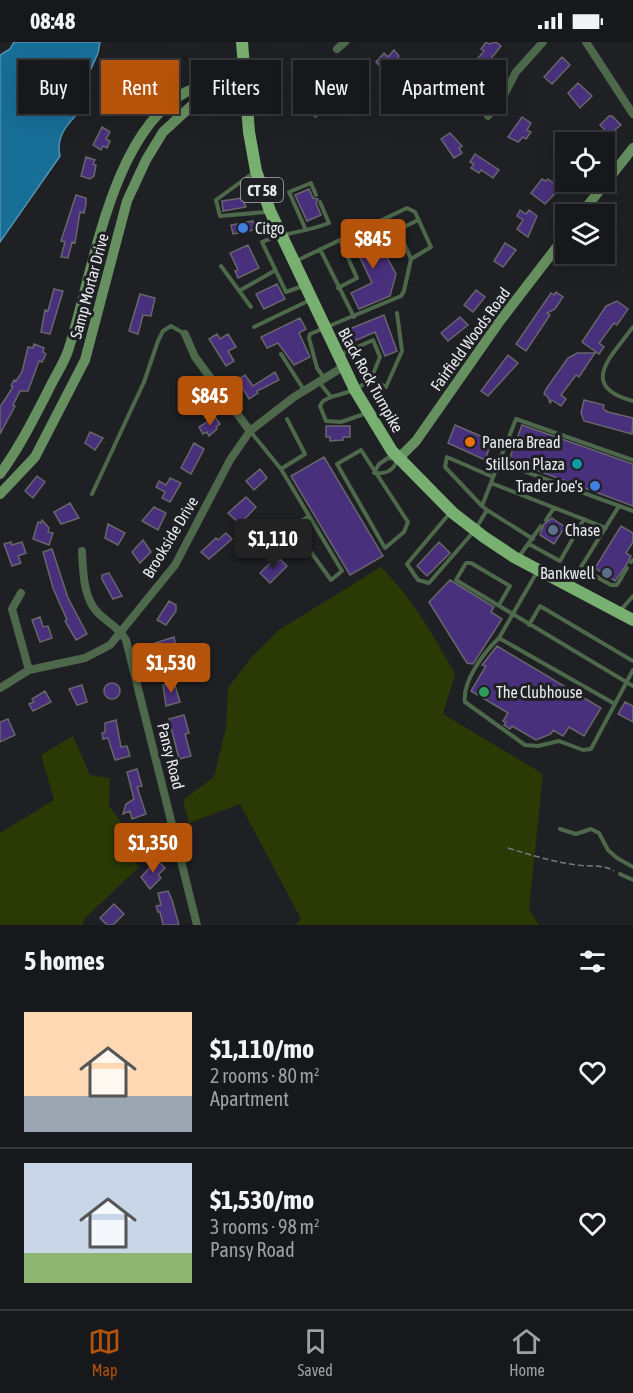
<!DOCTYPE html>
<meta charset="utf-8">
<style>
body{margin:0;font-family:"Asap Condensed",sans-serif;background:#202124;color:#f1f3f6;height:100vh;display:flex;flex-direction:column;font-size:22px;white-space:nowrap}
*{box-sizing:border-box;margin:0}
p{font-size:20px;color:#9ea0a3}
.icon{flex:none;width:33px;height:33px;fill:none;stroke:currentColor;stroke-width:2;stroke-linecap:round;stroke-linejoin:round}
.map{position:relative;height:883px;overflow:hidden}
.drawer{display:flex;flex-direction:column;background:#17181b;flex:1}
.drawer>*{flex:none}
.banner{position:absolute;left:18px;top:18px;width:597px;height:54px;display:flex;gap:12px}
.tools{position:absolute;left:555px;top:90px;display:grid;gap:12px}
.tools a{display:grid;place-items:center;width:60px;height:60px;border-radius:0px;background:#17181b;box-shadow:0 6px 24px #0002,0 0 0 2px #36373a;font-size:30px}
.price{position:absolute;translate:-50% -51px;padding:0 14px;border-radius:6px;background:#b45309;color:#fff;font-size:20px;line-height:39px;filter:drop-shadow(0 2px 3px #0008)}
.price::after{content:'';position:absolute;left:50%;top:36px;width:18px;height:14px;margin-left:-9px;background:inherit;clip-path:polygon(0 0,100% 0,50% 100%)}
.price.selected{background:#222;color:#fff}
ul{padding:0;list-style:none}
li{display:flex;align-items:center;gap:18px;height:150px;padding:0 24px}
li+li{border-top:2px solid #36373a}
li span{display:grid;place-items:center;flex:none;width:168px;height:120px;border-radius:0px;color:#555}
li>.icon{margin-inline-start:auto}
span .icon{width:72px;height:72px;fill:#fffc;stroke-width:1}
li b{font-size:26px}
h2{display:flex;justify-content:space-between;align-items:center;height:72px;padding:0 24px;font-size:26px}
.tag{padding:0 21px;border-radius:0px;background:#17181b;box-shadow:0 6px 24px #0002,0 0 0 2px #36373a;font-size:21px;line-height:54px}
.tag.selected{background:#b45309;color:#fff}
.status{display:flex;justify-content:space-between;align-items:center;height:42px;padding:0 30px;background:#17181b;direction:ltr}
.status svg{height:16px;fill:currentColor}
.dock{display:flex;justify-content:space-around;align-items:center;height:84px;border-top:2px solid #36373a;background:#17181b;font-size:16px;color:#9ea0a3}
.dock a{display:grid;justify-items:center;gap:3px}
.dock .selected{color:#b45309}
.map>svg:first-child{display:block}
</style>
<div class="status"><b>08:48</b><svg viewBox="0 0 49 12"><path d="M0 12V9h3v3zM5 12V6h3v6zM10 12V3h3v9zM15 12V0h3v12zM26 1h20v11H26zM47 4h2v5h-2z"/></svg></div>
<div class="map">
<svg width="633" height="883" viewBox="0 0 633 883">
<rect width="100%" height="100%" fill="#1f2024"/>
<path fill="#2b3904" d="M381 525C413 557 433 593 455 632L443 672 543 732 529 867 539 883H295L301 877 240 762 189 781 183 758 214 735 226 686 228 646 250 617 279 588Z
M73 694 90 733 110 736 109 764 132 795 138 826 83 878V883H0V791L54 758 41 713Z"/>
<path fill="#176e97" stroke="#5693b1" stroke-width="1.5" d="M14 0H100L98 11 82 47 90 59C75 75 54 90 60 114L0 200V13L10 7Z"/>
<path fill="#49307d" stroke="#67666b" stroke-width="1.5" d="M486 0 489 2 496 0 501 4 482 28 474 21 484 9 481 7Z
M394 8 399 14 392 25 385 24 383 27 376 20 384 11 388 15Z
M562 15 570 23 552 42 544 35Z
M146 28 153 37 129 58 122 49Z
M361 38 368 45 363 50 367 55 363 59 359 55 354 61 348 55 354 49 349 44Z
M578 41 592 54 580 66 568 51Z
M452 43 461 46 452 70 438 65 441 59 445 60Z
M303 59 310 63 312 61 321 67 316 75 298 66Z
M609 74H612L621 83 609 92 600 83Z
M522 75 531 81 527 88 531 90 526 97 523 95 518 100 508 95Z
M102 85 110 90 106 97 110 99 107 106 103 104 101 108 93 103Z
M450 91 462 104 459 106 462 111 454 116 441 97Z
M475 112 499 128 493 136 481 128 479 131 471 126 474 122 470 120Z
M86 115 95 118 93 122 96 123 94 134 90 137 81 134Z
M542 137 546 139 548 137 560 146 545 162 531 151Z
M309 147 313 156 318 157 316 161 321 173 307 179 295 153Z
M76 153 86 156V162L84 171 80 170 75 201 72 200 68 216 61 215 65 200 61 199Z
M242 156 246 165 223 169 222 159Z
M520 168 526 172 529 168 537 174 528 195 517 187 523 178 517 174Z
M253 179 254 188 233 192 231 183Z
M372 187 396 232 390 254 359 267 351 251 372 241 351 197Z
M505 201 516 208 503 225 494 219Z
M248 203 259 226 238 236 235 229 238 228 230 211Z
M277 242 285 257 264 267 256 252Z
M54 247 63 249 50 292 41 290 45 268 48 269Z
M476 248 485 255 473 270 464 263Z
M556 250 563 255 555 267 547 271 550 273 526 309 516 302 551 251 554 253Z
M140 252 155 256 151 274 143 273 138 292 129 289Z
M617 259 628 267 617 283 614 281 599 301 604 305 599 312 582 300 606 264Z
M384 273 397 309 385 314 375 290 352 300 347 288Z
M460 275 468 283 448 299 441 291Z
M300 276 306 287 299 291 310 315 294 323 278 301 267 306 261 295Z
M217 292 220 297 228 292 236 305 228 309 234 319 226 324 209 297Z
M34 302 44 306 43 310 46 312 42 320 39 319 28 349H20L13 363 15 364 0 392V365L13 345 11 344 14 338 16 339 22 330 28 305 33 306Z
M577 311H595L579 335 576 333 561 353 566 357 561 364 552 358 550 361 548 355 544 352 546 347 568 316Z
M508 313 518 321 488 354 481 349Z
M275 330 279 338 257 349 258 351 249 357 238 338 245 333 253 344Z
M584 358 604 363 603 367 608 370 633 376 632 392 584 379 581 371Z
M215 375 220 382 216 385 217 387 209 394 207 390 203 392 199 385Z
M455 383 492 399 485 418 448 401Z
M522 383 633 422V464L509 418Z
M326 384H350V395H343V398L330 399V395H326Z
M90 390 103 396 95 408 85 401Z
M194 401 204 407 191 432 181 426Z
M324 415 383 514 350 533 291 434Z
M260 427 267 436 254 448 246 439Z
M37 434 45 440 33 456 25 449Z
M170 436 181 441 170 460 162 456 165 450 156 445 159 439 166 443Z
M246 455 256 465 240 482 228 471Z
M70 461 79 476 61 482 54 470Z
M154 465 166 471 158 488 142 479Z
M552 476 565 485 554 502 540 493 544 482Z
M42 478 49 486 48 490 53 491 49 503 33 497 38 480 41 481Z
M108 482 125 491 118 503 105 496Z
M621 484 633 491V500L626 511 631 514 627 522 615 539 595 526Z
M226 491 232 497 209 517 201 510 216 496 218 498Z
M143 498 151 510 140 521 132 510Z
M11 500 12 503 22 500 26 511 18 514 21 521 12 524 4 502Z
M439 500 450 511 427 534 417 524Z
M52 507 68 556 87 592 76 598 65 579 67 578 53 546 43 510Z
M280 517 287 524 270 541 260 531 272 519 275 522Z
M109 531 122 554 113 557 102 537V533Z
M450 538 494 565 491 570 502 577 473 622 467 621 429 560Z
M169 559 176 563V569L166 583 157 578Z
M40 575 43 585 48 584 52 596 40 600 32 578Z
M174 595 176 606 154 611 152 602Z
M497 604 601 666 584 694 569 685 563 694 553 688 551 692 536 698 512 684 510 687 504 683 506 680 503 679 508 671 471 649 486 624 482 623Z
M174 640 180 660 166 664 163 643Z
M104 649a8 8 0 1 1 16 0a8 8 0 1 1-16 0Z
M82 643 87 660 77 663 69 647Z
M45 649 51 660 33 669 29 662 34 660 32 657Z
M625 660 633 664V680L618 672Z
M184 673 189 691 185 692 191 714 179 717 169 677Z
M8 677 15 693 0 700V680Z
M116 678 121 705 127 704 130 714 115 718 108 696 103 697 102 691 105 690V681Z
M137 727 142 744 137 745 146 772 132 777 130 769 123 772 126 762 134 757 127 730Z
M157 818 165 826 158 833 161 836 150 847 141 835Z
M168 849 172 858 179 883H163L160 870H158L156 864 161 863 158 851Z
M114 862 124 872 113 883H107L100 876Z"/>
<g fill="none" stroke-linecap="round" stroke-linejoin="round">
<path stroke="#7a7b7f" stroke-width="1.5" stroke-dasharray="6 3" stroke-linecap="butt" d="M508 806C531 813 553 820 577 823 590 825 603 822 614 829"/>
<path stroke="#4d684a" stroke-width="4" d="M253 131 216 158 220 174 266 170
M305 186 289 150 311 141 316 153
M320 207 354 275
M411 217 398 188 418 178
M296 219 407 166 415 170 431 205 411 217 404 249 401 254 310 292 309 296 317 326 324 336
M221 224 251 265
M303 244 286 250 262 200C284 190 308 190 329 181L320 160
M338 246 357 236 340 198
M239 249 274 229
M254 285 310 258
M633 285C612 314 577 344 633 359
M281 312 304 348
M342 312 373 298 380 315 371 337
M319 340 331 355 355 348 371 337 386 345 402 309 397 271
M331 355 323 359 320 364 326 379 341 380 367 371
M250 389 281 427 342 529 331 538 293 485 309 474
M361 408 408 480 404 490 385 506 337 422Z
M388 416 398 417C393 429 387 432 374 431L379 422Z
M499 420 516 377 633 418
M281 427 305 412 287 377
M491 441 606 486
M92 452 144 340 158 299 163 289 171 284 185 292
M482 464 445 425 447 415 493 435
M487 468 533 497
M449 472 407 522 418 538 429 541 475 488 487 468 482 464 499 420 633 469
M546 478 554 466
M529 502 560 519 584 477
M518 516 541 484
M631 520 633 518
M581 526 611 543H617L627 526
M537 530 499 596 615 662
M571 541 619 464
M499 563 510 544 471 521H466L456 538 633 644
M620 569 633 554
M529 583 540 564 633 619
M499 596C485 609 462 639 465 660L525 703 538 704 559 699 583 708 591 707 633 628
M560 787 576 792 591 787 599 791 608 808 617 816 633 825
M620 832 633 838"/>
<path stroke="#4d684a" stroke-width="8" d="M586 0 633 72
M337 7 345 0
M488 74 502 57 516 30 543 0
M185 292 195 315 250 389
M82 509C83 529 83 557 99 572 109 581 119 586 126 598L197 883
M21 551 12 567 29 628
M0 646 29 628 85 616 110 603 175 523 230 418 250 389 294 355 343 325"/>
<path stroke="#669060" stroke-width="10" d="M581 172 633 106
M398 417 416 399 500 279 566 193
M0 432C19 406 33 378 48 349 54 336 63 323 68 309 93 233 110 91 186 50 199 43 228 39 243 37
M0 452 35 415 85 318 127 159 146 118 163 90 200 56 206 45"/>
<path stroke="#78b071" stroke-width="12" d="M242 0 249 90 256 129 270 169 355 348 392 409 453 471 484 495 514 515 633 578"/>
</g>
<g fill="#3f7fe0" stroke="#1f2024" stroke-width="2">
<circle cx="243" cy="186" r="6"/>
<circle cx="595" cy="444" r="6"/>
</g>
<circle fill="#e8710a" stroke="#1f2024" stroke-width="2" cx="470" cy="400" r="6"/>
<circle fill="#0f9aa8" stroke="#1f2024" stroke-width="2" cx="577" cy="422" r="6"/>
<g fill="#5c6f8a" stroke="#1f2024" stroke-width="2">
<circle cx="553" cy="488" r="6"/>
<circle cx="607" cy="531" r="6"/>
</g>
<circle fill="#2e9e5b" stroke="#1f2024" stroke-width="2" cx="484" cy="650" r="6"/>
<g text-anchor="middle" dominant-baseline="central" stroke-width="6" stroke-linejoin="round" paint-order="stroke">
<rect fill="#1f2024" stroke="#acadb1" stroke-width="1.5" x="241" y="136" width="42" height="24" rx="4.5"/>
<g font-size="15" font-weight="bold" fill="#e9eaed">
<text x="262" y="148">CT 58</text>
</g>
<g font-size="16" fill="#e9eaed" stroke="#1f2024" text-anchor="start">
<text x="255" y="186">Citgo</text>
<text x="482" y="400">Panera Bread</text>
<text x="565" y="422" text-anchor="end">Stillson Plaza</text>
<text x="583" y="444" text-anchor="end">Trader Joe's</text>
<text x="565" y="488">Chase</text>
<text x="595" y="531" text-anchor="end">Bankwell</text>
<text x="496" y="650">The Clubhouse</text>
</g>
<g font-size="16" fill="#e9eaed" stroke="#1f2024">
<text transform="translate(89 244) rotate(-75)">Samp Mortar Drive</text>
<text transform="translate(470 297) rotate(-54)">Fairfield Woods Road</text>
<text transform="translate(371 338) rotate(61)">Black Rock Turnpike</text>
<text transform="translate(170 495) rotate(-59)">Brookside Drive</text>
<text transform="translate(171 714) rotate(76)">Pansy Road</text>
</g>
</g>
</svg>
<div class="tools">
<a><svg class="icon" aria-label="locate" viewBox="0 0 24 24"><circle cx="12" cy="12" r="6"/><path d="M12 2v4M12 18v4M2 12h4M18 12h4"/></svg></a>
<a><svg class="icon" aria-label="layers" viewBox="0 0 24 24"><path d="M12 4l9 5-9 5-9-5zM3 14l9 5 9-5"/></svg></a>
</div>
<b class="price" style="left:373px;top:228px">$845</b>
<b class="price" style="left:210px;top:385px">$845</b>
<b class="price selected" style="left:273px;top:528px">$1,110</b>
<b class="price" style="left:171px;top:652px">$1,530</b>
<b class="price" style="left:153px;top:832px">$1,350</b>
<div class="banner">
<a class="tag">Buy</a>
<a class="tag selected">Rent</a>
<a class="tag">Filters</a>
<a class="tag">New</a>
<a class="tag">Apartment</a>
</div>
</div>
<section class="drawer">
<h2>5 homes<svg class="icon" aria-label="filters" viewBox="0 0 24 24"><path d="M4 7h16M4 17h16"/><circle cx="9" cy="7" r="2"/><circle cx="15" cy="17" r="2"/></svg></h2>
<ul>
<li><span style="background:linear-gradient(#ffd9b3 70%,#9aa5b1 0)"><svg class="icon" aria-label="home" viewBox="0 0 24 24"><path d="M3 11l9-7 9 7M6 9v11h12V9"/></svg></span><div><b>$1,110/mo</b><p>2 rooms · 80 m²</p><p>Apartment</p></div><svg class="icon" aria-label="heart" viewBox="0 0 24 24"><path d="M12 20l-8-8c-3-5 5-10 8-4 3-6 11-1 8 4z"/></svg></li>
<li><span style="background:linear-gradient(#c9d6e8 75%,#8fb573 0)"><svg class="icon" aria-label="home" viewBox="0 0 24 24"><path d="M3 11l9-7 9 7M6 9v11h12V9"/></svg></span><div><b>$1,530/mo</b><p>3 rooms · 98 m²</p><p>Pansy Road</p></div><svg class="icon" aria-label="heart" viewBox="0 0 24 24"><path d="M12 20l-8-8c-3-5 5-10 8-4 3-6 11-1 8 4z"/></svg></li>
</ul>
</section>
<nav class="dock">
<a class="selected"><svg class="icon" aria-label="map" viewBox="0 0 24 24"><path d="M3 6l6-2 6 2 6-2v14l-6 2-6-2-6 2zM9 4v14M15 6v14"/></svg>Map</a>
<a><svg class="icon" aria-label="saved" viewBox="0 0 24 24"><path d="M7 4h10v16l-5-4-5 4z"/></svg>Saved</a>
<a><svg class="icon" aria-label="home" viewBox="0 0 24 24"><path d="M3 11l9-7 9 7M6 9v11h12V9"/></svg>Home</a>
</nav>
